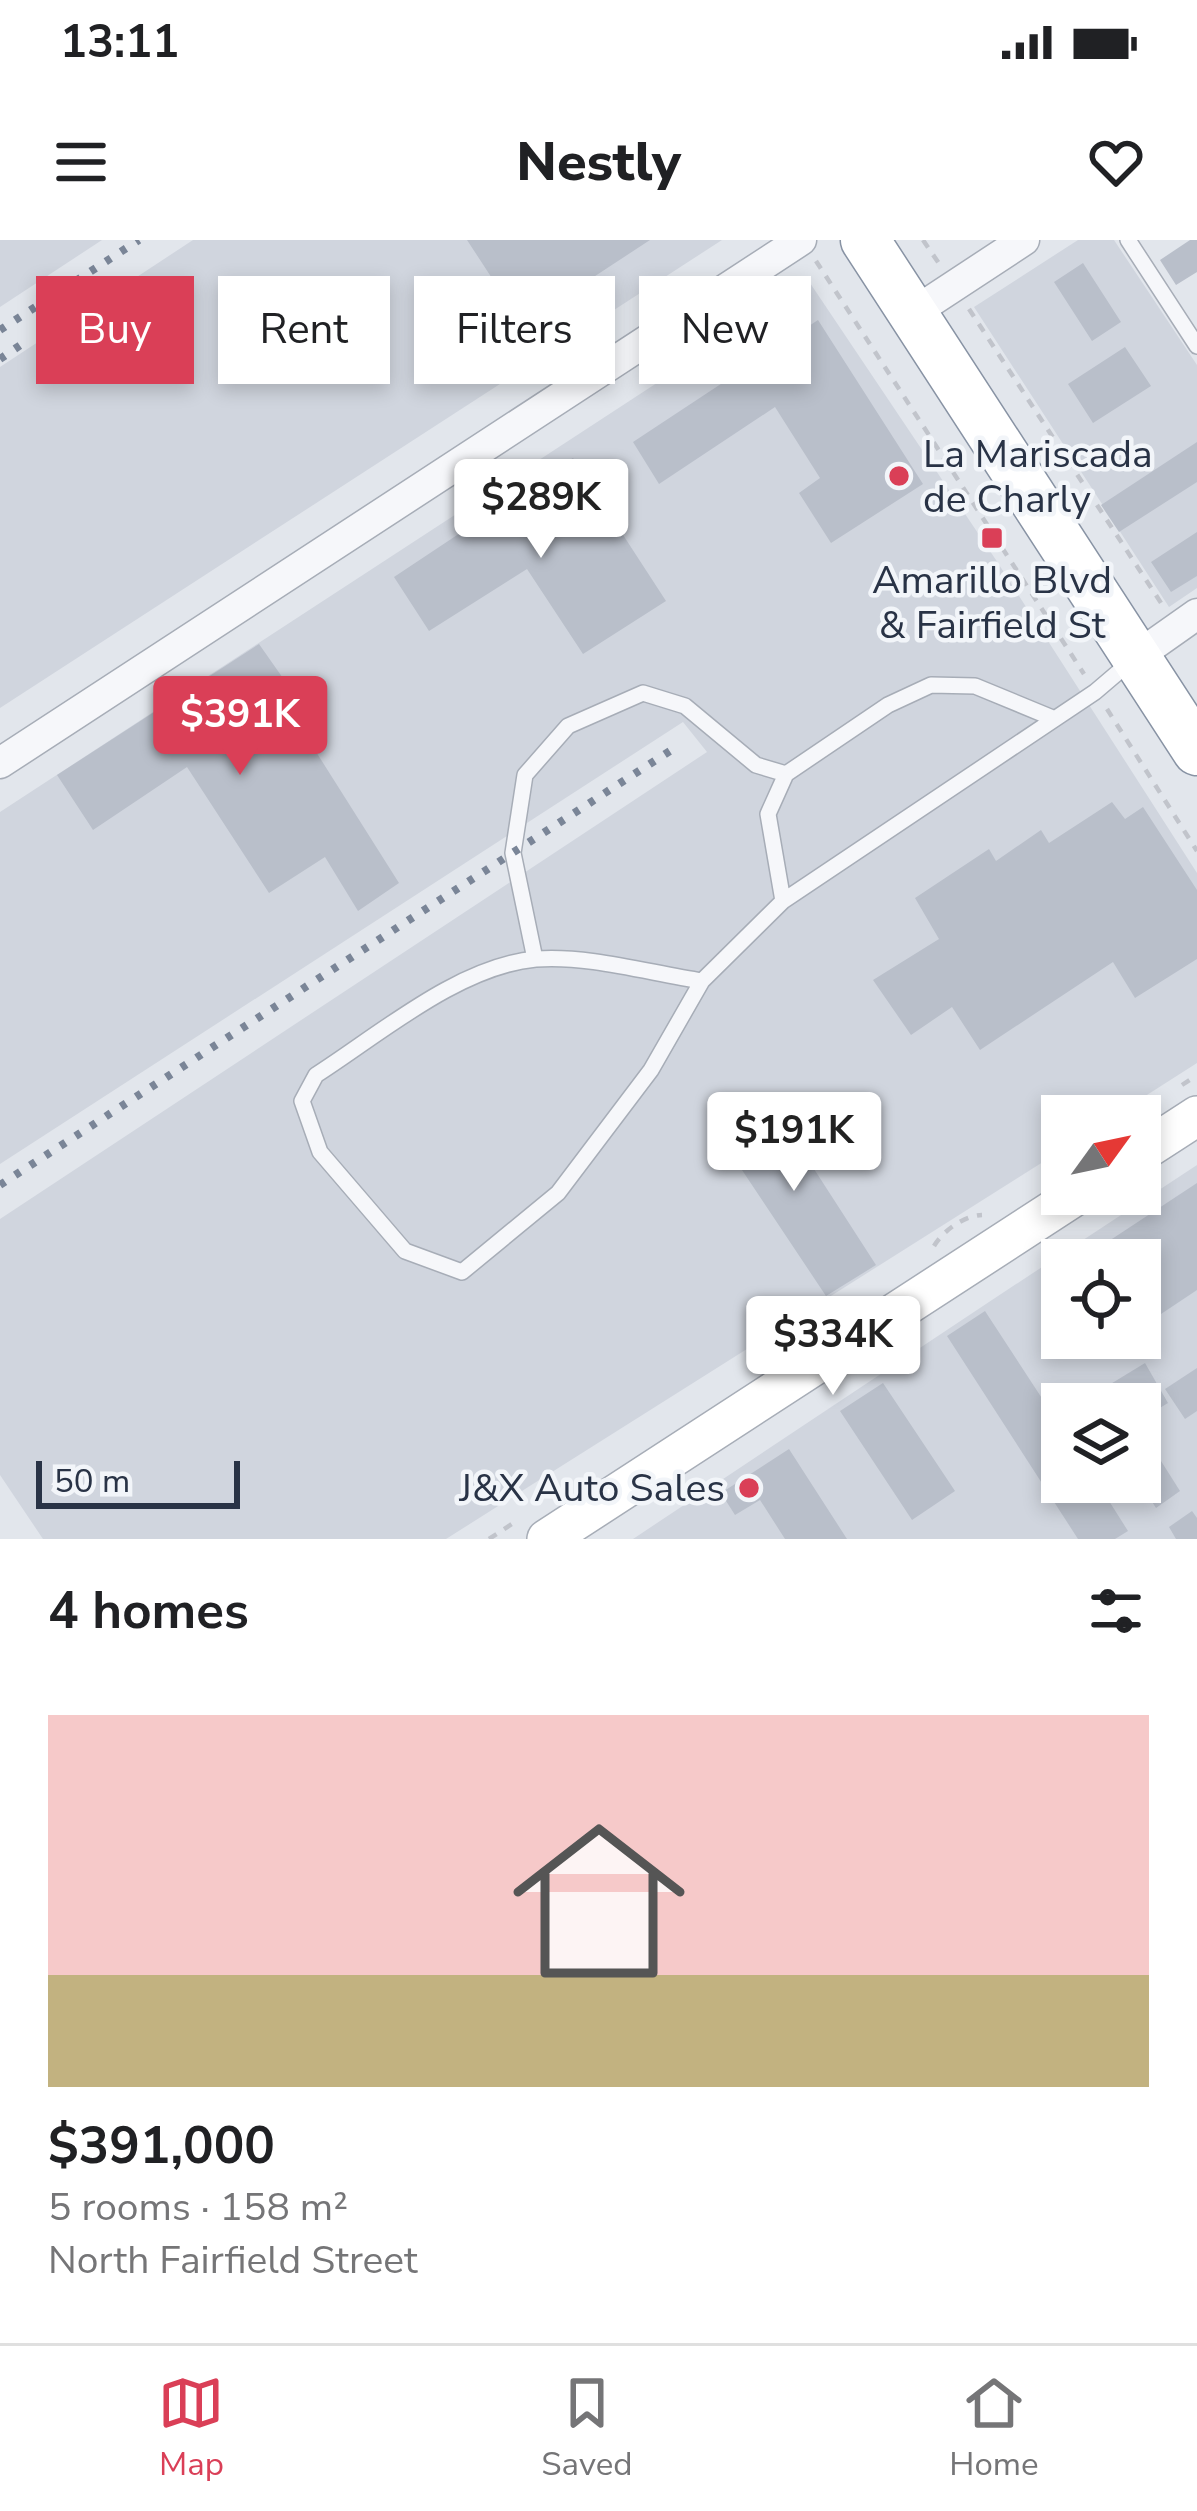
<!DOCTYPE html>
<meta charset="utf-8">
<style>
body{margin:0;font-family:"Nunito Sans",sans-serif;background:#f6f6f6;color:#202124;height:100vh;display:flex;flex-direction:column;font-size:45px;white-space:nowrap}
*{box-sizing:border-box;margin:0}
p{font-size:39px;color:#757577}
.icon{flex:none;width:66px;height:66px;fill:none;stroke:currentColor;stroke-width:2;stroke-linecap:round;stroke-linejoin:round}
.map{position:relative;height:1299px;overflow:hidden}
.side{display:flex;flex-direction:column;background:#fff;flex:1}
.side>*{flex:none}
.banner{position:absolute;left:36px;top:36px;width:1125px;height:108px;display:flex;gap:24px}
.needle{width:78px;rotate:57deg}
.fabs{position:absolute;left:1041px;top:855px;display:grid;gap:24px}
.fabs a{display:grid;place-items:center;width:120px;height:120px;border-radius:0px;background:#fff;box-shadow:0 6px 18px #0003;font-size:60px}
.scale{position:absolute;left:36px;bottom:30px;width:204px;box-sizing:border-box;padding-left:12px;border:6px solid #293346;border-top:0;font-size:33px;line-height:42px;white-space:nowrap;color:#293346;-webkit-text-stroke:9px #f2f5f9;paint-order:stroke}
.price{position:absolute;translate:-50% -102px;padding:0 27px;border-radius:12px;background:#fff;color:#222;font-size:39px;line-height:78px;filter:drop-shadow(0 3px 6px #0008)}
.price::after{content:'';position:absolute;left:50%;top:72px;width:36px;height:27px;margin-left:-18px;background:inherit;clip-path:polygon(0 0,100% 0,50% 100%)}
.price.selected{background:#da3f57;color:#fff}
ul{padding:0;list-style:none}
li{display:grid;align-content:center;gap:24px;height:636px;padding:0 48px}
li+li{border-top:3px solid #e0e0e0}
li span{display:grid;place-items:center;height:372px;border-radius:0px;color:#555}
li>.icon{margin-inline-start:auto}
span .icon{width:216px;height:216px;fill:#fffc;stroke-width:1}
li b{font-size:51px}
h2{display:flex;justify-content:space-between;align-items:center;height:144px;padding:0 48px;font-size:51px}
.chip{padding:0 42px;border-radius:0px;background:#fff;box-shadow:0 6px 18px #0003;font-size:42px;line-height:108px}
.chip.selected{background:#da3f57;color:#fff}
.status{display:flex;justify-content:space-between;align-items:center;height:84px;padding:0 60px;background:#fff;direction:ltr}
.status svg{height:33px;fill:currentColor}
header{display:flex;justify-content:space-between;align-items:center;height:156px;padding:0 48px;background:#fff;font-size:54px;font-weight:800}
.dock{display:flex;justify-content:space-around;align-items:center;height:168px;border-top:3px solid #e0e0e0;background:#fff;font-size:33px;color:#757577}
.dock a{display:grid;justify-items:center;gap:6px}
.dock .selected{color:#da3f57}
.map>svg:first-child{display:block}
</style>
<div class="status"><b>13:11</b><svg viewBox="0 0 49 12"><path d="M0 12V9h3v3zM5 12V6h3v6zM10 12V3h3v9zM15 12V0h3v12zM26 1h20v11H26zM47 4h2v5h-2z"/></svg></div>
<header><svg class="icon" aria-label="menu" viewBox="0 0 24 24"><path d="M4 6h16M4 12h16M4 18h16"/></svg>Nestly<svg class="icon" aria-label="heart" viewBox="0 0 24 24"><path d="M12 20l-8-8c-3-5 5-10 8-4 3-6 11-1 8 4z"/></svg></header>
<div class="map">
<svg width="1197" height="1299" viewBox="0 0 1197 1299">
<rect width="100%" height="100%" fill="#e2e6ec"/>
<path fill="#d0d5de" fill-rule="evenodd" d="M0 0H102L0 67Z
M193 0H722L0 468V127Z
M1078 0H1114L1197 125V348L1169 367 974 67Z
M810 43 996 320 1197 633V823L1114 876H1062V910L446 1299H43L0 1235V979L707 512 683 482 0 924V572Z
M1197 925V1299H633L995 1058ZM1062 1020H1140V1098H1062ZM1062 1164H1140V1242H1062Z"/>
<path fill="#b9bfca" d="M467 0H650L522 84Z
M1190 0H1197V32L1176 45 1160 20Z
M1083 23 1121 82 1092 101 1054 42Z
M818 80 923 244 831 303 799 253 820 238 775 167 659 244 633 202Z
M1125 107 1151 146 1093 183 1068 144Z
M1197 202V242L1119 292 1101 265Z
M573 218 666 361 583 414 527 329 429 391 394 337Z
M1197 292V336L1171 352 1151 322Z
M259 404 292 451 282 458 399 643 358 671 325 617 269 653 187 527 93 590 57 535Z
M1112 562 1125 579 1143 567 1197 650V719L1135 758 1113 722 980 810 952 767 911 795 873 740 939 699 915 658 989 609 996 621 1041 590 1049 603Z
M765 853 876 1025 826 1056 712 885Z
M1197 943V1050L1140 1088V1020H1080Z
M985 1071 1062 1189V1242H1097L1128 1291 1115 1299H1078L947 1096Z
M1145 1123 1168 1163 1140 1180V1164H1089L1086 1159Z
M1197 1128V1171L1185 1179 1165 1149Z
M883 1143 955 1251 912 1280 840 1171Z
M789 1209 847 1299H785L760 1260 735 1275 721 1253Z
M1161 1221 1180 1251 1156 1268 1140 1243V1236Z
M1192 1271 1197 1278V1299H1176L1169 1287Z"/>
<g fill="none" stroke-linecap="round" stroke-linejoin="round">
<defs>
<path id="service" d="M1128 0 1197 106
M783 661 768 574 786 534 888 465 931 445 975 446 1055 479
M535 719 513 613 525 535 568 486 643 453 685 466 756 525 786 534
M702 741C649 733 589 715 536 719 459 726 380 794 316 835L302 861 320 912 405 1011 462 1032 558 953 651 830 702 741 783 661 1095 452 1129 423"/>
<path id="minor" d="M913 73 1024 0
M1136 417 1197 374
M0 523 801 0"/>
<path id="secondary" d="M1140 913 1197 876
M547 1299 1078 954"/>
<path id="trunk" d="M865 0 1197 511"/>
</defs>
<use href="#service" stroke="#a7adb7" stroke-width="18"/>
<use href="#minor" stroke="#a7adb7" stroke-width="33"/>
<use href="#secondary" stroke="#a7adb7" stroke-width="42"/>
<use href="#trunk" stroke="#8893a4" stroke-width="51"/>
<path stroke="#c1c4cb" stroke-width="4.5" stroke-dasharray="9 9" stroke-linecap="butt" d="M923 0 940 25
M816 21 1084 434
M969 69 1163 366
M1107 469 1197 611
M1182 845 1197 835
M934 1006C943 991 963 976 982 975
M489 1299 518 1280"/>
<use href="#service" stroke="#f6f7fa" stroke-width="15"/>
<use href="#minor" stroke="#f6f7fa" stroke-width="30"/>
<use href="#secondary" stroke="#fff" stroke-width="39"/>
<use href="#trunk" stroke="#fff" stroke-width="48"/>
<path stroke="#7a8597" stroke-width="8" stroke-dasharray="6 12" stroke-linecap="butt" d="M0 90 139 0
M0 119 22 104
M0 945 676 507"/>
</g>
<g fill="#da3f57" stroke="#f2f5f9" stroke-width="4.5">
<circle cx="899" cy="236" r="12"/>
<rect x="980" y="286" width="24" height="24" rx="6"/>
<circle cx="749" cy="1248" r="12"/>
</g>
<g text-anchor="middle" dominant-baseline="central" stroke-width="9" stroke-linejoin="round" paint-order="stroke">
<g font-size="39" fill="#293346" stroke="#f2f5f9" text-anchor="start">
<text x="923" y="214">La Mariscada<tspan x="923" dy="45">de Charly</tspan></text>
<text x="992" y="340" text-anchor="middle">Amarillo Blvd<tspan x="992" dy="45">&amp; Fairfield St</tspan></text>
<text x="725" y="1248" text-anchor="end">J&amp;X Auto Sales</text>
</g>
</g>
</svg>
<div class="fabs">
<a><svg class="needle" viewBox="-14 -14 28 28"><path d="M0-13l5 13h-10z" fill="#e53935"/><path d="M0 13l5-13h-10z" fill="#757577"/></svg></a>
<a><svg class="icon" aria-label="locate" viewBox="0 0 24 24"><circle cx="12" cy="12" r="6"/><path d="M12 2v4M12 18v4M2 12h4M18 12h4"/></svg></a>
<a><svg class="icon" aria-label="layers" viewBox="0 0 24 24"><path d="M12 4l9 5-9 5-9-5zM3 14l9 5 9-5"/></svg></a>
</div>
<div class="scale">50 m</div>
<b class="price" style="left:541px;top:321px">$289K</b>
<b class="price selected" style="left:240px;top:538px">$391K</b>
<b class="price" style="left:794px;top:954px">$191K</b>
<b class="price" style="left:833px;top:1158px">$334K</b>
<div class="banner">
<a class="chip selected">Buy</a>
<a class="chip">Rent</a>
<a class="chip">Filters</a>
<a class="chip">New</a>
</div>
</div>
<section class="side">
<h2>4 homes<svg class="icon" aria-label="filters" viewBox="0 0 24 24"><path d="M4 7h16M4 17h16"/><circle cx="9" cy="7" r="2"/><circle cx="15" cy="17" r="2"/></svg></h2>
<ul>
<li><span style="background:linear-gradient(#f6c9c9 70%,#c2b280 0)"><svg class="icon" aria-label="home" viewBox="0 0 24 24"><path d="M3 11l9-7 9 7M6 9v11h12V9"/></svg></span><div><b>$391,000</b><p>5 rooms · 158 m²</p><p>North Fairfield Street</p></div></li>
</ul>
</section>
<nav class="dock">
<a class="selected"><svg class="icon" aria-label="map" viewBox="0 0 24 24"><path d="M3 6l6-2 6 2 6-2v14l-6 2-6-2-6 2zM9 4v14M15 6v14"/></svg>Map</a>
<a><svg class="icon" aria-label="saved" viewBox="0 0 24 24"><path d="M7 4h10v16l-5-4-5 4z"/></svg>Saved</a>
<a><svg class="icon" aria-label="home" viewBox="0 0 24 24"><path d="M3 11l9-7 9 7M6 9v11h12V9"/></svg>Home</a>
</nav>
